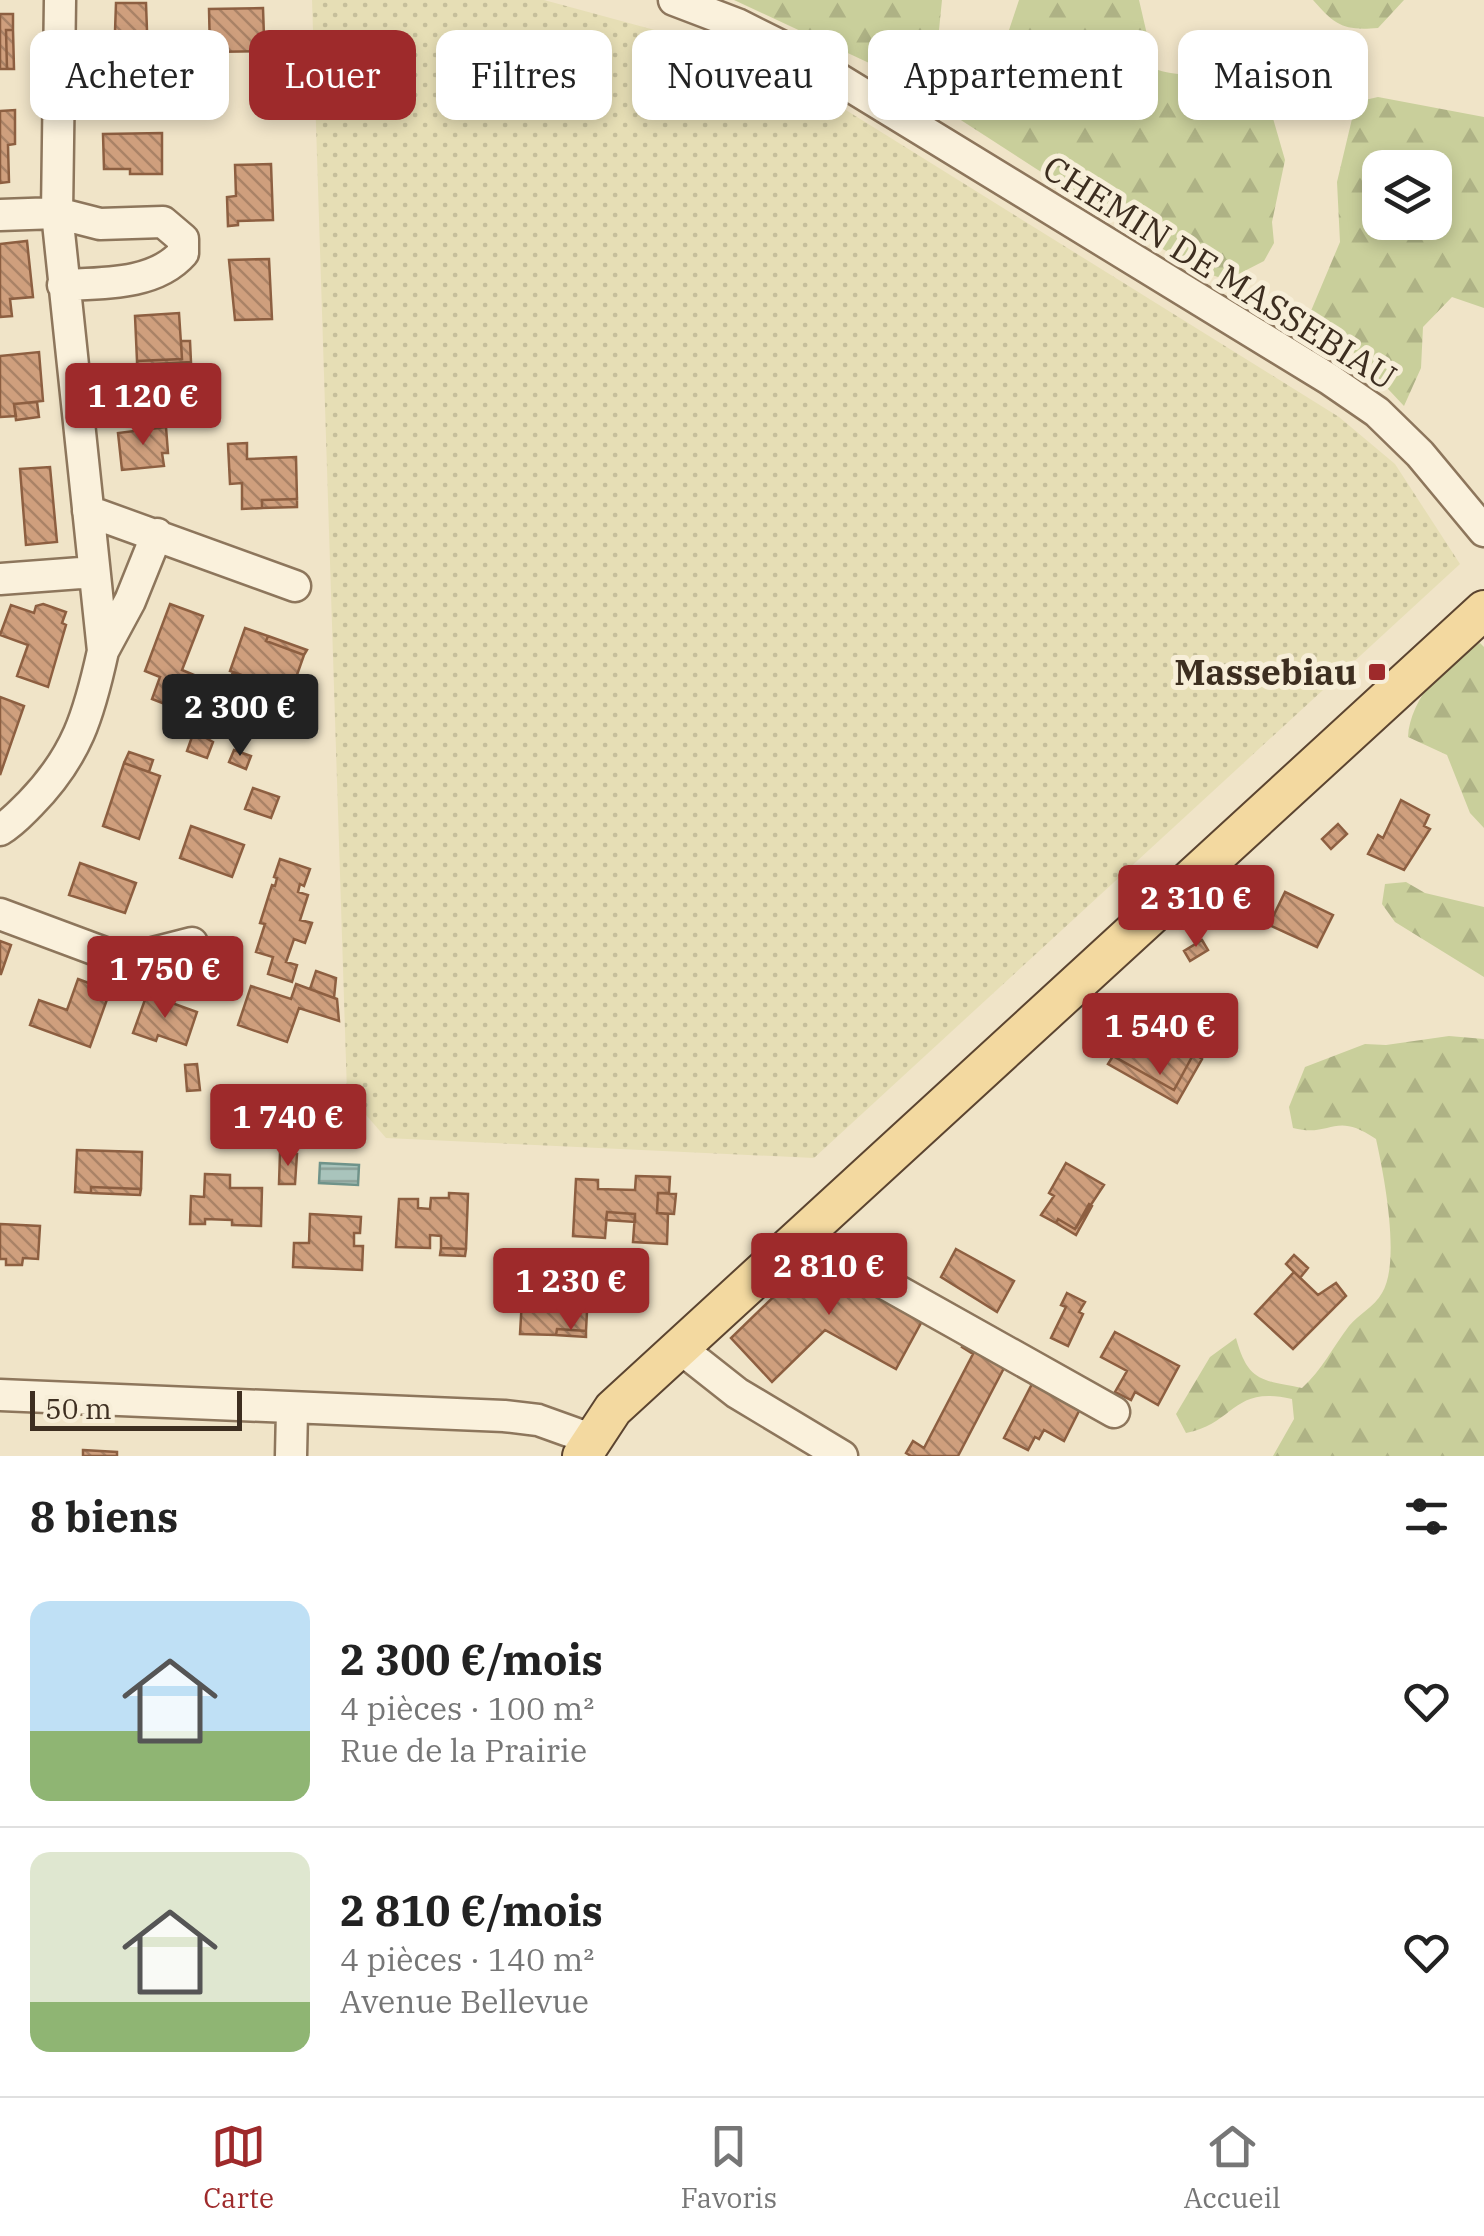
<!DOCTYPE html>
<html lang="fr">
<meta charset="utf-8">
<style>
body{margin:0;font-family:"IBM Plex Serif",serif;background:#f6f6f6;color:#222;height:100vh;display:flex;flex-direction:column;font-size:38px;white-space:nowrap}
*{box-sizing:border-box;margin:0}
p{font-size:32px;color:#767676}
.icon{flex:none;width:55px;height:55px;fill:none;stroke:currentColor;stroke-width:2;stroke-linecap:round;stroke-linejoin:round}
.map{position:relative;height:1456px;overflow:hidden}
.details{display:flex;flex-direction:column;background:#fff;flex:1}
.details>*{flex:none}
.guide{position:absolute;left:30px;top:30px;width:1425px;height:90px;display:flex;gap:20px}
.controls{position:absolute;left:1362px;top:150px;display:grid;gap:20px}
.controls a{display:grid;place-items:center;width:90px;height:90px;border-radius:20px;background:#fff;box-shadow:0 5px 15px #0003;font-size:50px}
.scale{position:absolute;left:30px;bottom:25px;width:212px;box-sizing:border-box;padding-left:10px;border:5px solid #3d2e20;border-top:0;font-size:28px;line-height:35px;white-space:nowrap;color:#3d2e20;-webkit-text-stroke:8px #f7eed8;paint-order:stroke}
.price{position:absolute;translate:-50% -85px;padding:0 22px;border-radius:10px;background:#9e2a2b;color:#fff;font-size:32px;line-height:65px;filter:drop-shadow(0 2px 5px #0008)}
.price::after{content:'';position:absolute;left:50%;top:60px;width:30px;height:22px;margin-left:-15px;background:inherit;clip-path:polygon(0 0,100% 0,50% 100%)}
.price.on{background:#222;color:#fff}
ul{padding:0;list-style:none}
li{display:flex;align-items:center;gap:30px;height:250px;padding:0 30px}
li+li{border-top:2px solid #e0e0e0}
li span{display:grid;place-items:center;flex:none;width:280px;height:200px;border-radius:20px;color:#555}
li>.icon{margin-inline-start:auto}
span .icon{width:120px;height:120px;fill:#fffc;stroke-width:1}
li b{font-size:42px}
h2{display:flex;justify-content:space-between;align-items:center;height:120px;padding:0 30px;font-size:42px}
.chip{padding:0 35px;border-radius:20px;background:#fff;box-shadow:0 5px 15px #0003;font-size:35px;line-height:90px}
.chip.on{background:#9e2a2b;color:#fff}
.tab-bar{display:flex;justify-content:space-around;align-items:center;height:140px;border-top:2px solid #e0e0e0;background:#fff;font-size:28px;color:#767676}
.tab-bar a{display:grid;justify-items:center;gap:5px}
.tab-bar .on{color:#9e2a2b}
.map>svg:first-child{display:block}
</style>
<div class="map">
<svg width="1484" height="1456" viewBox="0 0 1484 1456">
<defs>
<pattern id="farmland-dots" width="8" height="8" patternUnits="userSpaceOnUse" patternTransform="scale(2.5)"><rect width="8" height="8" fill="#e6deb5"/><path d="M2 2h.1M6 6h.1" fill="none" stroke="#c6bf9b" stroke-width="1.8" stroke-linecap="round"/></pattern>
<pattern id="forest-firs" width="22" height="20" patternUnits="userSpaceOnUse" patternTransform="scale(2.5)"><rect width="22" height="20" fill="#c9cf9b"/><path d="M5 1l3.5 6h-7zM16 11l3.5 6h-7z" fill="#aeb285"/></pattern>
<pattern id="water-rules" width="6" height="5" patternUnits="userSpaceOnUse" patternTransform="scale(2.5)"><rect width="6" height="5" fill="#a9c4bc"/><path d="M0 2.5h6" fill="none" stroke="#8ba098"/></pattern>
<pattern id="building-back-hatch" width="6" height="6" patternUnits="userSpaceOnUse" patternTransform="scale(2.5)"><rect width="6" height="6" fill="#cf9f7d"/><path d="M-1 5l2 2M0 0l6 6M5-1l2 2" fill="none" stroke="#a98266"/></pattern>
</defs>
<rect width="100%" height="100%" fill="#f0e4c8"/>
<path fill="url(#farmland-dots)" d="M312 0H544L673 35 841 107 1339 417 1395 464 1460 564 814 1158 386 1138 347 1093Z"/>
<path fill="url(#forest-firs)" fill-rule="evenodd" d="M734 0H942L939 30 951 47 992 54 1006 39 1019 0H1139L1155 69C1174 76 1192 73 1211 79 1231 85 1251 98 1270 108L1285 160 1272 222 1274 243 1264 261 1227 280 1206 273 1143 238 882 69Z
M1313 0H1404L1378 28C1343 31 1335 25 1313 0Z
M1378 97 1484 117V308L1452 297 1423 327 1421 368 1404 406 1343 341 1308 318 1340 242 1337 182 1356 102ZM1380 168H1435V222H1380Z
M1480 643 1484 647V828L1470 813 1447 755 1408 737C1410 699 1446 659 1480 643Z
M1406 882 1425 893 1484 907V977L1395 922 1382 904 1385 884Z
M1449 1036 1484 1039V1456H1273L1294 1419 1292 1399C1232 1385 1236 1423 1186 1433L1176 1414 1210 1357 1236 1338C1248 1381 1260 1380 1302 1388 1322 1370 1333 1347 1349 1326 1359 1314 1374 1307 1382 1293 1401 1262 1384 1175 1376 1139 1334 1110 1332 1138 1293 1128L1289 1107 1305 1067 1365 1044 1386 1045Z"/>
<path fill="url(#water-rules)" stroke="#6f938a" stroke-width="2.5" d="M320 1163 359 1165 358 1185 319 1183Z"/>
<path fill="url(#building-back-hatch)" stroke="#8d5f41" stroke-width="2.5" d="M116 3H146L149 86H107L106 60H114Z
M263 8 264 37H275L276 60H264V51L210 52 209 9Z
M0 14H13V30H6L7 69H0Z
M6 30H13L14 69H7Z
M15 110V144L8 145 9 182 0 183V111Z
M162 133V174H130V169H104L103 134Z
M271 164 273 220 238 221V225L228 226 227 197 236 196 235 165Z
M27 241 33 297 10 299 12 316 0 317V244Z
M269 259 272 319 235 320 229 260Z
M179 313 182 359 137 361 135 316Z
M181 341H190L191 362 137 365V361L182 359Z
M39 352 43 401 14 404 16 416 0 417V356Z
M37 402 39 417 16 420 14 404Z
M166 427 168 453H162L164 466 122 470 118 433Z
M247 443V459L296 457 297 499 262 500V508L242 509V483L230 484 228 444Z
M50 467 57 542 26 545 20 469Z
M297 499V507L262 508V500Z
M43 604 66 612 62 623 66 625 48 687 17 676 28 645 0 635 11 605 34 613 36 606Z
M170 604 203 616 182 670 194 675 180 710 152 699 160 677 145 671Z
M245 628 268 636 266 641 304 655 291 692 230 671Z
M268 636 307 650 304 655 266 641Z
M233 672 289 692 285 702 229 682Z
M0 697 24 706 0 775Z
M194 731 213 742 207 758 187 751Z
M234 750 251 756 246 769 229 762Z
M129 752 153 760 149 772 124 763Z
M124 763 160 776 139 839 103 826Z
M253 788 279 797 271 818 245 809Z
M1401 800 1429 815 1424 826 1430 829 1404 870 1368 854 1378 835 1383 838Z
M1338 824 1347 834 1331 849 1322 839Z
M191 826 244 845 232 877 180 858Z
M280 859 310 869 304 886 300 884 298 892 308 895 300 920 312 923 305 943 294 939 286 962 297 965 292 982 268 974 273 957 256 952 265 924 260 923 272 885 275 886 277 878 274 877Z
M80 863 136 883 125 913 69 895Z
M1285 892 1333 915 1317 947 1269 925Z
M1202 940 1208 950 1190 961 1184 951Z
M0 941 11 945 1 974H0Z
M316 971 336 978 334 998 310 989Z
M78 979 110 991 90 1047 30 1025 39 1000 67 1010Z
M296 984 337 999 339 1021 299 1008 287 1042 238 1025 251 986 291 999Z
M147 994 197 1012 186 1045 158 1035 156 1041 133 1033Z
M1133 1020 1194 1053 1174 1090 1113 1056Z
M1194 1053 1202 1059 1177 1103 1108 1064 1113 1056 1174 1090Z
M197 1064 200 1090 187 1091 185 1065Z
M267 1118 293 1119 292 1132 266 1131Z
M77 1150 142 1152 141 1189 91 1187V1193L75 1192Z
M280 1153 297 1154 295 1184H279Z
M1066 1163 1104 1185 1075 1229 1058 1219 1056 1223 1041 1215 1054 1196 1049 1193Z
M205 1174 230 1175V1188H262L261 1226 232 1225V1220L205 1219V1224H190L191 1196 204 1197Z
M636 1176 670 1177 669 1193H658L657 1213 668 1214 667 1244 633 1242 635 1214 607 1212 605 1238 573 1236 576 1179 598 1180V1189L635 1190Z
M91 1187 141 1189 140 1195 91 1193Z
M449 1193 468 1194 466 1249 441 1248V1236L430 1235V1248L396 1247 399 1199H418V1208L430 1209 431 1198H449Z
M658 1193 676 1194 674 1214 657 1213Z
M1089 1204 1092 1206 1076 1235 1056 1223 1058 1219 1075 1229Z
M607 1212 635 1214V1222L606 1220Z
M310 1214 361 1217 360 1233H354V1246H363L362 1270 293 1267 294 1243H309Z
M0 1224 40 1226 38 1259 23 1258 22 1265H6V1259H0Z
M441 1248 466 1249 465 1256 440 1255Z
M956 1249 1014 1281 997 1312 941 1277Z
M820 1252 927 1312 896 1369 825 1330 772 1382 731 1338Z
M1294 1255 1308 1268 1300 1278 1286 1264Z
M1294 1272 1318 1295 1336 1283 1346 1296 1293 1349 1255 1314Z
M538 1284 558 1285 557 1301 538 1300Z
M558 1291 588 1292 586 1331 557 1329 556 1335 520 1334 522 1299 557 1301Z
M1067 1293 1085 1302 1079 1312 1083 1314 1068 1346 1051 1338 1066 1307 1061 1305Z
M557 1329 586 1331V1337L556 1335Z
M1115 1332 1179 1366 1158 1405 1135 1392 1131 1400 1115 1392 1127 1371 1101 1357Z
M969 1335 990 1360 1004 1368 958 1456H911L906 1453 913 1441 924 1448 973 1354 962 1347Z
M1032 1384 1080 1409 1064 1441 1044 1430 1039 1439 1035 1437 1028 1450 1004 1438Z
M83 1450 117 1452V1456H83Z"/>
<g fill="none" stroke-linecap="round" stroke-linejoin="round">
<defs>
<path id="minor" d="M674 0 737 24 801 56 1329 379 1377 412 1420 454 1484 531
M0 215 57 213 100 224 163 222 183 239V253C155 285 103 283 63 285
M88 511 295 586
M0 579 94 572
M103 651 130 601 157 534
M0 830C12 823 20 814 30 804 77 756 89 715 103 651L57 213 60 0
M0 914 110 955 149 954 192 943
M800 1236 1114 1412
M680 1348 737 1393 842 1456
M0 1395 504 1416 538 1420 591 1439
M291 1456 292 1410"/>
<path id="major" d="M582 1456 613 1409 1484 610"/>
</defs>
<use href="#minor" stroke="#8d765c" stroke-width="35"/>
<use href="#major" stroke="#5b4430" stroke-width="42"/>
<use href="#minor" stroke="#faf1dc" stroke-width="30"/>
<use href="#major" stroke="#f3d9a0" stroke-width="38"/>
</g>
<rect fill="#9e2a2b" stroke="#f7eed8" stroke-width="4" x="1367" y="662" width="20" height="20" rx="5"/>
<g text-anchor="middle" dominant-baseline="central" stroke-width="10" stroke-linejoin="round" paint-order="stroke">
<g font-size="35" fill="#3d2e20" stroke="#f7eed8">
<text transform="translate(1220 272) rotate(32)">CHEMIN DE MASSEBIAU</text>
</g>
<g font-size="35" font-weight="bold" fill="#3d2e20" stroke="#f7eed8" text-anchor="end">
<text x="1357" y="672">Massebiau</text>
</g>
</g>
</svg>
<div class="controls">
<a><svg class="icon" aria-label="layers" viewBox="0 0 24 24"><path d="M12 4l9 5-9 5-9-5zM3 14l9 5 9-5"/></svg></a>
</div>
<div class="scale">50 m</div>
<b class="price" style="left:143px;top:448px">1 120 €</b>
<b class="price on" style="left:240px;top:759px">2 300 €</b>
<b class="price" style="left:1196px;top:950px">2 310 €</b>
<b class="price" style="left:165px;top:1021px">1 750 €</b>
<b class="price" style="left:1160px;top:1078px">1 540 €</b>
<b class="price" style="left:288px;top:1169px">1 740 €</b>
<b class="price" style="left:829px;top:1318px">2 810 €</b>
<b class="price" style="left:571px;top:1333px">1 230 €</b>
<div class="guide">
<a class="chip">Acheter</a>
<a class="chip on">Louer</a>
<a class="chip">Filtres</a>
<a class="chip">Nouveau</a>
<a class="chip">Appartement</a>
<a class="chip">Maison</a>
</div>
</div>
<section class="details">
<h2>8 biens<svg class="icon" aria-label="filters" viewBox="0 0 24 24"><path d="M4 7h16M4 17h16"/><circle cx="9" cy="7" r="2"/><circle cx="15" cy="17" r="2"/></svg></h2>
<ul>
<li><span style="background:linear-gradient(#bfe0f5 65%,#8fb573 0)"><svg class="icon" aria-label="home" viewBox="0 0 24 24"><path d="M3 11l9-7 9 7M6 9v11h12V9"/></svg></span><div><b>2 300 €/mois</b><p>4 pièces · 100 m²</p><p>Rue de la Prairie</p></div><svg class="icon" aria-label="heart" viewBox="0 0 24 24"><path d="M12 20l-8-8c-3-5 5-10 8-4 3-6 11-1 8 4z"/></svg></li>
<li><span style="background:linear-gradient(#dfe7d0 75%,#8fb573 0)"><svg class="icon" aria-label="home" viewBox="0 0 24 24"><path d="M3 11l9-7 9 7M6 9v11h12V9"/></svg></span><div><b>2 810 €/mois</b><p>4 pièces · 140 m²</p><p>Avenue Bellevue</p></div><svg class="icon" aria-label="heart" viewBox="0 0 24 24"><path d="M12 20l-8-8c-3-5 5-10 8-4 3-6 11-1 8 4z"/></svg></li>
</ul>
</section>
<nav class="tab-bar">
<a class="on"><svg class="icon" aria-label="map" viewBox="0 0 24 24"><path d="M3 6l6-2 6 2 6-2v14l-6 2-6-2-6 2zM9 4v14M15 6v14"/></svg>Carte</a>
<a><svg class="icon" aria-label="saved" viewBox="0 0 24 24"><path d="M7 4h10v16l-5-4-5 4z"/></svg>Favoris</a>
<a><svg class="icon" aria-label="home" viewBox="0 0 24 24"><path d="M3 11l9-7 9 7M6 9v11h12V9"/></svg>Accueil</a>
</nav>
